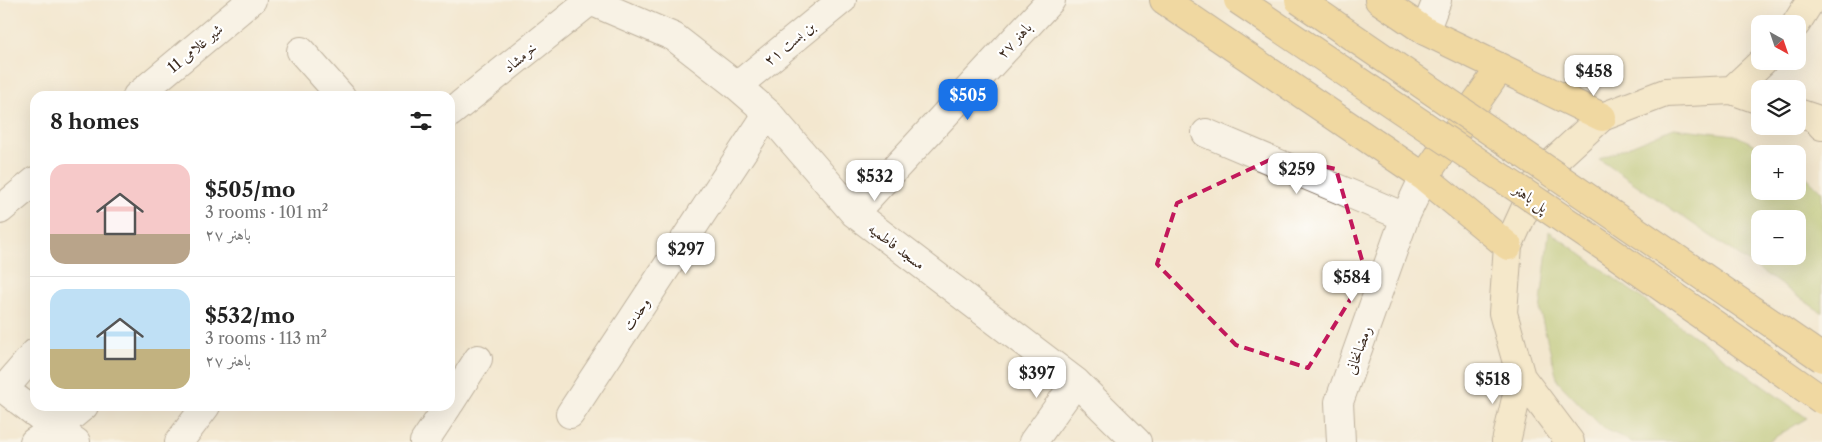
<!DOCTYPE html>
<meta charset="utf-8">
<style>
body{margin:0;font-family:"Libre Caslon Text",Amiri,serif;background:#f6f6f6;color:#222;height:100vh;display:flex;flex-direction:column;font-size:19px;white-space:nowrap}
*{box-sizing:border-box;margin:0}
p{font-size:16px;color:#767676}
.icon{flex:none;width:28px;height:28px;fill:none;stroke:currentColor;stroke-width:2;stroke-linecap:round;stroke-linejoin:round}
.map{position:relative;flex:1;overflow:hidden}
.details{position:absolute;left:30px;top:91px;width:425px;height:320px;display:flex;flex-direction:column;background:#fff;border-radius:15px;box-shadow:0 5px 20px #0002}
.details>*{flex:none}
.needle{width:32px;rotate:140deg}
.buttons{position:absolute;left:1751px;top:15px;display:grid;gap:10px}
.buttons a{display:grid;place-items:center;width:55px;height:55px;border-radius:10px;background:#fff;box-shadow:0 5px 20px #0002;font-size:25px}
.price{position:absolute;translate:-50% -42px;padding:0 11px;border-radius:10px;background:#fff;color:#222;font-size:16px;line-height:32px;filter:drop-shadow(0 1px 2px #0008)}
.price::after{content:'';position:absolute;left:50%;top:30px;width:15px;height:11px;margin-left:-8px;background:inherit;clip-path:polygon(0 0,100% 0,50% 100%)}
.price.active{background:#1a73e8;color:#fff}
ul{padding:0;list-style:none}
li{display:flex;align-items:center;gap:15px;height:125px;padding:0 20px}
li+li{border-top:1px solid #e0e0e0}
li span{display:grid;place-items:center;flex:none;width:140px;height:100px;border-radius:15px;color:#555}
li>.icon{margin-inline-start:auto}
span .icon{width:60px;height:60px;fill:#fffc;stroke-width:1}
li b{font-size:21px}
h2{display:flex;justify-content:space-between;align-items:center;height:60px;padding:0 20px;font-size:21px}
.map>svg:first-child{display:block}
</style>
<div class="map">
<svg width="1822" height="442" viewBox="0 0 1822 442">
<rect width="100%" height="100%" fill="#fff"/>
<filter id="ink" filterUnits="userSpaceOnUse"><feTurbulence type="fractalNoise" baseFrequency=".02" numOctaves="2"/><feDisplacementMap in="SourceGraphic" scale="10" xChannelSelector="R" yChannelSelector="G"/><feConvolveMatrix kernelMatrix="1 2 1 2 8 2 1 2 1" color-interpolation-filters="sRGB"/></filter>
<filter id="wash" filterUnits="userSpaceOnUse"><feTurbulence type="fractalNoise" baseFrequency=".0096" numOctaves="4" result="noise"/><feDisplacementMap in="SourceGraphic" scale="20" xChannelSelector="R" yChannelSelector="G"/><feGaussianBlur stdDeviation="1.12" result="paint"/><feColorMatrix in="noise" values="0 0 0 0 0 0 0 0 0 0 0 0 0 0 0 0 0 1.4 0 .05"/><feComposite in="paint" operator="in"/></filter>
<g filter="url(#wash)">
<rect width="100%" height="100%" fill="#f3e7cf"/>
<path fill="#a9bf64" stroke="#727441" fill-rule="evenodd" d="M1674 128 1735 135 1774 154H1760V191H1798V168L1822 192V313L1599 159ZM1760 219H1798V256H1760Z
M1549 231 1807 418 1767 442H1632L1603 428 1558 382 1540 312Z"/>
</g>
<g filter="url(#ink)">
<g fill="none" stroke-linecap="round" stroke-linejoin="round">
<defs>
<path id="minor" d="M588 0 674 37 737 86 768 113 854 213 1076 382 1137 442
M1425 31 1437 0
M301 51 341 96
M737 86 842 0
M137 96 252 0
M450 113 590 1
M1206 133 1405 217
M0 210 35 181
M854 213 1051 0
M0 386 56 429 76 442
M4 389 35 353
M450 403 478 359
M570 414 768 113
M34 442 56 429 84 406
M179 442 206 406
M424 442 448 406
M1033 442 1076 382
M1341 442 1339 402 1405 217 1424 177"/>
<path id="secondary" d="M1796 24 1811 0
M1732 90 1763 61
M1798 113 1816 119 1822 126
M1506 442 1521 377
M1570 442 1521 377 1503 313 1508 246 1542 172 1602 117 1665 93 1732 90 1760 100"/>
<path id="primary" d="M1164 0 1424 177 1508 246
M1379 0 1425 31 1602 117
M1424 177 1500 68"/>
</defs>
<use href="#minor" stroke="#7b6c5c" stroke-width="30"/>
<use href="#secondary" stroke="#7b6c5c" stroke-width="30"/>
<use href="#primary" stroke="#7b6c5c" stroke-width="30"/>
<use href="#minor" stroke="#fff" stroke-width="28"/>
<use href="#secondary" stroke="#f8e8c3" stroke-width="28"/>
<use href="#primary" stroke="#eec569" stroke-width="28"/>
<defs>
<path id="primary-bridge" d="M1238 0 1609 250 1822 400
M1299 0 1822 358"/>
</defs>
<use href="#primary-bridge" stroke="#7b6c5c" stroke-width="30" stroke-linecap="butt"/>
<use href="#primary-bridge" stroke="#eec569" stroke-width="28"/>
</g>
</g>
<path d="M0 0H1822V442H0ZM1278 156 1336 169 1366 274 1308 368 1236 345 1157 264 1177 203Z" fill="#f3e7cf" fill-opacity=".55" fill-rule="evenodd"/>
<path fill="none" stroke="#c2185b" stroke-width="4" stroke-dasharray="10 6" stroke-linejoin="round" d="M1278 156 1336 169 1366 274 1308 368 1236 345 1157 264 1177 203Z"/>
<g text-anchor="middle" dominant-baseline="central" stroke-width="4.5" stroke-linejoin="round" paint-order="stroke">
<g font-size="15" fill="#3b2a1e" stroke="#fff">
<text transform="translate(1014 40) rotate(-47)">باهنر ۲۷</text>
<text transform="translate(789 43) rotate(-39)">بن بست ۲۱</text>
<text transform="translate(195 48) rotate(-40)">شیر غلامی 11</text>
<text transform="translate(520 57) rotate(-39)">خرمشاد</text>
<text transform="translate(1531 198) rotate(34)">پل باهنر</text>
<text transform="translate(897 246) rotate(37)">مسجد فاطمیه</text>
<text transform="translate(636 314) rotate(-57)">وحدت</text>
<text transform="translate(1358 350) rotate(-70)">رمضانخانی</text>
</g>
</g>
</svg>
<div class="buttons">
<a><svg class="needle" viewBox="-14 -14 28 28"><path d="M0-13l5 13h-10z" fill="#e53935"/><path d="M0 13l5-13h-10z" fill="#767676"/></svg></a>
<a><svg class="icon" aria-label="layers" viewBox="0 0 24 24"><path d="M12 4l9 5-9 5-9-5zM3 14l9 5 9-5"/></svg></a>
<a>+</a>
<a>−</a>
</div>
<b class="price" style="left:1594px;top:97px">$458</b>
<b class="price active" style="left:968px;top:121px">$505</b>
<b class="price" style="left:1297px;top:195px">$259</b>
<b class="price" style="left:875px;top:202px">$532</b>
<b class="price" style="left:686px;top:275px">$297</b>
<b class="price" style="left:1352px;top:303px">$584</b>
<b class="price" style="left:1037px;top:399px">$397</b>
<b class="price" style="left:1493px;top:405px">$518</b>
<section class="details">
<h2>8 homes<svg class="icon" aria-label="filters" viewBox="0 0 24 24"><path d="M4 7h16M4 17h16"/><circle cx="9" cy="7" r="2"/><circle cx="15" cy="17" r="2"/></svg></h2>
<ul>
<li><span style="background:linear-gradient(#f6c9c9 70%,#b9a48a 0)"><svg class="icon" aria-label="home" viewBox="0 0 24 24"><path d="M3 11l9-7 9 7M6 9v11h12V9"/></svg></span><div><b>$505/mo</b><p>3 rooms · 101 m²</p><p>باهنر ۲۷</p></div></li>
<li><span style="background:linear-gradient(#bfe0f5 60%,#c2b280 0)"><svg class="icon" aria-label="home" viewBox="0 0 24 24"><path d="M3 11l9-7 9 7M6 9v11h12V9"/></svg></span><div><b>$532/mo</b><p>3 rooms · 113 m²</p><p>باهنر ۲۷</p></div></li>
</ul>
</section>
</div>
